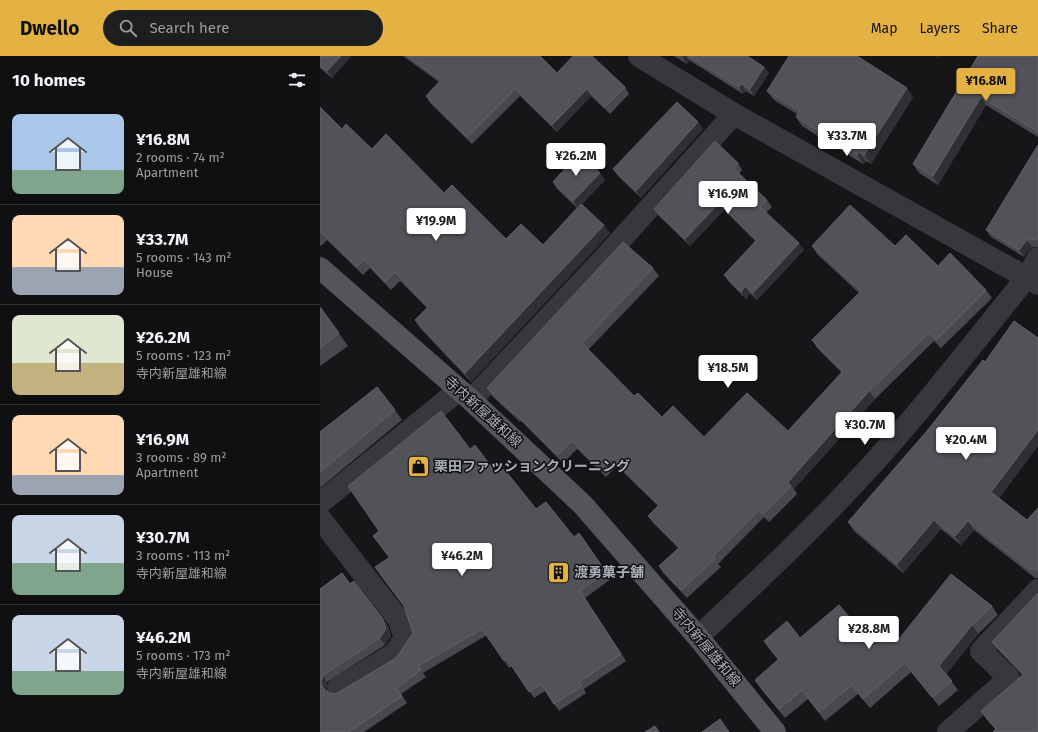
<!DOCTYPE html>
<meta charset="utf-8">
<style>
body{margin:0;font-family:"Fira Sans","Noto Sans JP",sans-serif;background:#1e1e20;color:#f1f3f6;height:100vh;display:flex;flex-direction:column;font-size:15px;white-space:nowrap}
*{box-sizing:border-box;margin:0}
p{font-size:13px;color:#9c9d9f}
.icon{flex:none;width:22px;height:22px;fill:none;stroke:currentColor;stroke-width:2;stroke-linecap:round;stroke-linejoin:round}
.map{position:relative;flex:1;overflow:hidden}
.drawer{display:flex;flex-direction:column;background:#101012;width:320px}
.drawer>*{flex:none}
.price{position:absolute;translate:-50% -34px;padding:0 9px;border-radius:4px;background:#fff;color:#222;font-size:13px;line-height:26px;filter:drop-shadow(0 1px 2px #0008)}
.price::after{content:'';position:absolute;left:50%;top:24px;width:12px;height:9px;margin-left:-6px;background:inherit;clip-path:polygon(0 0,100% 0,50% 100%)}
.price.active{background:#e4b242;color:#111}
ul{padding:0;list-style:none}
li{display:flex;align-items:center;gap:12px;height:100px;padding:0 12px}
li+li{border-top:1px solid #303032}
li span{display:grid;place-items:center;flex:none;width:112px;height:80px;border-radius:8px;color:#555}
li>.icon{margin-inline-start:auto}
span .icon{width:48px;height:48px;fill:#fffc;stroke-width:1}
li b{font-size:17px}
h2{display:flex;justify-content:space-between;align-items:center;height:48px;padding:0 12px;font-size:17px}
header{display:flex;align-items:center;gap:24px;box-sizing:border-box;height:56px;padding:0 20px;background:#e4b242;color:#111}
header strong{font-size:19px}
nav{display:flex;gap:22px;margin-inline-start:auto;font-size:14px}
.search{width:280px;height:36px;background:#1e1e20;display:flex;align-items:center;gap:10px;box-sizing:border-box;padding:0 14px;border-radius:22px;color:#9c9d9f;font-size:15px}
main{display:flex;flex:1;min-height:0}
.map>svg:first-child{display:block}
</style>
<header>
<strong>Dwello</strong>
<div class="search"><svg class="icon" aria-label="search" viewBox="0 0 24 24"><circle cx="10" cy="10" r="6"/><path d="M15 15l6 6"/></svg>Search here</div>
<nav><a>Map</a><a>Layers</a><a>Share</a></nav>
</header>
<main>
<section class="drawer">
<h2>10 homes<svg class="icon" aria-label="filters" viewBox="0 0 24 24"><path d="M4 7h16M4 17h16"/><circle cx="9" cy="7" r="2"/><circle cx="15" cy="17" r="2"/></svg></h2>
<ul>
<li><span style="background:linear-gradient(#a9c7e8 70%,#7fa58c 0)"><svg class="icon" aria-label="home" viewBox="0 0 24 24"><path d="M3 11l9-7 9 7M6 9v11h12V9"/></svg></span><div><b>¥16.8M</b><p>2 rooms · 74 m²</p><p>Apartment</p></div></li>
<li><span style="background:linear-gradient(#ffd9b3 65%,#9aa5b1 0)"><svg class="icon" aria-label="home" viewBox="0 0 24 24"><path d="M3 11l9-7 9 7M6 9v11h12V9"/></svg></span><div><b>¥33.7M</b><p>5 rooms · 143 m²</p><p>House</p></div></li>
<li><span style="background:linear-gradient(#dfe7d0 60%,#c2b280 0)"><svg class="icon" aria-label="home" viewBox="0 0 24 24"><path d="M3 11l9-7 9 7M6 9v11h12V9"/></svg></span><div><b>¥26.2M</b><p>5 rooms · 123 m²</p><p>寺内新屋雄和線</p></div></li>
<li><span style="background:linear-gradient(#ffd9b3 75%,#9aa5b1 0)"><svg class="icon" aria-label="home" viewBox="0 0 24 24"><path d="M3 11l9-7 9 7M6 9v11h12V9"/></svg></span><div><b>¥16.9M</b><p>3 rooms · 89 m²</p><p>Apartment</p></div></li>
<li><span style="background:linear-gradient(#c9d6e8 60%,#7fa58c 0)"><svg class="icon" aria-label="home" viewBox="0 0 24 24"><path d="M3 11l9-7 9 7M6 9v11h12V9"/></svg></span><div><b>¥30.7M</b><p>3 rooms · 113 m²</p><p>寺内新屋雄和線</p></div></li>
<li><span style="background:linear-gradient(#c9d6e8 70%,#7fa58c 0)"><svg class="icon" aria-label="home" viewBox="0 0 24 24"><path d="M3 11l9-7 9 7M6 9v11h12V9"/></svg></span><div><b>¥46.2M</b><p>5 rooms · 173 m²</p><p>寺内新屋雄和線</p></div></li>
</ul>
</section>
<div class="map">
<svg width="718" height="676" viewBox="0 0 718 676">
<rect width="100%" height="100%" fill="#161618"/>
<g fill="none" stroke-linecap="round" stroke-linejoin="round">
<path stroke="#37383c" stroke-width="22" d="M319 0 414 58 718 228
M151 344 286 200 414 58
M0 447 139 334
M0 462 79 564 85 582 74 598 18 632
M378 581C432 530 486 480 536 426 597 361 651 290 707 221L718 202
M628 676 689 622 661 595 718 534"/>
<path stroke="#54555b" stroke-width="22" d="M0 212 151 344 263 449 378 581 455 676"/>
</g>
<path fill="#47494d" d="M0 0H31L12 22 0 12Z
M83 0H220L237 17 305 31 309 38 290 58 271 40 237 76 200 40 152 88 110 47 106 40 119 26Z
M354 0H427L444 11 449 17 434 40 426 35 423 38 369 4 367 8Z
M658 0H718V81L666 49 618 129 599 117 593 108Z
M447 35 593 41 551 108 546 105 543 108 482 70 476 61 477 58 454 44Z
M0 51 22 73 52 93 124 137 186 183 223 189 257 152 237 133 233 126 285 124 262 148 290 177 151 326 100 272 95 264 107 252 80 225 71 234 50 212 43 219 7 184 1 190 0 189Z
M378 66 383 73 321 142 298 120 293 113Z
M718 89V191H712L704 201 671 181 666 174Z
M418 107 422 114 419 118 447 144 452 151 446 157 484 194 437 244 430 237 426 243 409 226 404 219 435 185 404 154 370 190 339 160 334 153Z
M492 190H575L618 210 666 234 672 242 621 292 614 285 555 343 474 433 477 438 449 466 444 461 398 508 401 511 367 542 344 518 339 510 358 492 334 468 328 460 338 450 297 410 286 421 257 393 243 407 201 365 200 366 172 340 167 332 333 212 339 220 268 294 314 340 342 361 384 381 468 375 522 317 497 292 492 284 539 237 497 198Z
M0 251 28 290 0 310Z
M75 354 82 364 0 432V376Z
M718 390 679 442 707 464 718 452V522H715L654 474 641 489 621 473 583 517 534 475 528 466Z
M150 393 177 418 216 453 254 481 259 477 291 523 265 542 306 605 264 633 266 637 239 655 225 635 214 642 192 610 189 612 167 579 103 617 106 621 81 638 87 647 44 676H0V533L30 528 63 563 68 570 71 580 65 589 7 626 6 633V635L8 636 14 638 19 636 76 602 93 577 85 551 55 511 69 502 53 480 59 475Z
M718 537V676L676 674 667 664 661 655 702 619 679 595 672 586Z
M672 550 678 559 658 578 626 618 638 634 619 650 591 616 550 652 538 638 505 665 488 643 465 662 441 633 435 624 458 604 450 594 444 585 480 582 550 585 579 583Z"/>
<path fill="#2f3033" d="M21 0H31L12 22 7 15Z
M363 0H366L369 4 367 8 362 1Z
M616 0H619L618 3Z
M444 11 449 17 434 40 430 33Z
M422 28 426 35 423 38 419 31Z
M587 32 593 41 551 108 544 99Z
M267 33 271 40 237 76 232 69Z
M661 41 666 49 618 129 613 120Z
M378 66 383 73 321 142 316 135Z
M539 96 546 105 543 108 537 99Z
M280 117 285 124 258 152 253 145Z
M399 147 404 154 370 190 365 183Z
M284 169 290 177 151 326 145 317Z
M707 184 712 191 704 201 699 194Z
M479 187 484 194 437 244 433 237Z
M425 230 430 237 426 243 421 236Z
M549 335 555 343 474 433 468 426Z
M718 374V390L677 445 671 436Z
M614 464 621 473 583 517 577 508Z
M648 465 654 474 641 489 635 480Z
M63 563 68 570 71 580 65 589 60 582Z
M652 569 658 578 626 619 619 610Z
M3 619 7 626 6 633 8 639 3 632 1 626Z"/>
<path fill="#525358" stroke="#606167" d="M0 0H21L7 15 0 9Z
M87 0H220L237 17 253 0H272L305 31 285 51 267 33 232 69 195 33 147 81 106 40 121 24Z
M368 0H427L444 11 430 33 422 28 419 31Z
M469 0H537L587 32 544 99 539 96 537 99 476 61 480 55 447 35Z
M658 0H718V76L661 41 613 120 593 108Z
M357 46 378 66 316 135 293 113Z
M0 51 22 73 26 68 52 93 66 78 124 137 132 129 186 183 201 168 223 189 261 148 284 169 145 317 95 264 108 251 75 216 65 226 44 203 37 211 1 176 0 177Z
M395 85 418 107 413 112 447 144 440 151 479 187 433 237 425 230 421 236 404 219 437 184 399 147 365 183 334 153Z
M718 89V183L707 184 699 194 666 174Z
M259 97 280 117 253 145 233 126Z
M530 149 575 190 586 179 618 210 630 197 666 234 616 284 609 277 549 335 468 426 471 430 443 458 439 454 393 500 395 503 361 534 339 510 360 491 328 460 339 449 291 402 280 413 252 385 237 399 195 357 194 358 167 332 303 186 333 212 262 287 314 340 318 337 342 361 353 350 384 381 427 337 468 375 523 315 492 284 541 235 492 190Z
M0 251 19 277 0 292Z
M694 265 718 282V374L671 436 707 464 718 452V515L715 513H709L648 465 635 480 614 464 577 508 528 466 607 375 663 304 665 306Z
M57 331 75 354 0 416V376Z
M121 355 150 393 155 389 177 418 184 413 216 453 226 446 254 481 259 477 286 516 260 535 301 598 259 626 262 630 234 648 221 628 209 636 187 603 184 605 162 573 98 610 101 614 76 632 82 640 29 676H0V533L22 517 30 528 34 525 63 563 66 573 60 582 3 619 1 626 3 632 8 636 14 638 19 636 76 602 93 577 84 550 55 511 70 501 53 480 59 475 28 430Z
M631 518 672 550 652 569 619 610 632 625 612 641 585 607 543 643 532 629 499 656 482 634 459 653 435 624 459 603 444 585 467 565 480 582 519 549 550 585 568 570 579 583Z
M718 537V676H673L676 673 661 655 704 618 672 586Z
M400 663 409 676H382Z
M335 670 339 676H325Z"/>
<defs>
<symbol id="shop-square" viewBox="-11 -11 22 22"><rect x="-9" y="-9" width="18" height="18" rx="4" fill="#e4b242" stroke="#111113"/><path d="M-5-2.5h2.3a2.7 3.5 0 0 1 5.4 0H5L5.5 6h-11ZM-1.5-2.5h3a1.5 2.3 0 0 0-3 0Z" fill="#111"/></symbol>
<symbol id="building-square" viewBox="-11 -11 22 22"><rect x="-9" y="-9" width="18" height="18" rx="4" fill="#e4b242" stroke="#111113"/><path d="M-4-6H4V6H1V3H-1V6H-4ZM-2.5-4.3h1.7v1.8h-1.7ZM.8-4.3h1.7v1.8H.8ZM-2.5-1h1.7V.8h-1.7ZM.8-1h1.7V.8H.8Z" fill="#111"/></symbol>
</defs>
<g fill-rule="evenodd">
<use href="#shop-square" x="86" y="398" width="25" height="25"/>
<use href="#building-square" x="226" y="504" width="25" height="25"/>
</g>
<g text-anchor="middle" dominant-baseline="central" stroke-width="3" stroke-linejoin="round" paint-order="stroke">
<g font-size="14" fill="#a9adb7" stroke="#111113">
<text transform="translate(163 356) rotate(42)">寺内新屋雄和線</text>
<text transform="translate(386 591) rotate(50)">寺内新屋雄和線</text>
</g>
<g font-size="14" font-weight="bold" fill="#a9adb7" stroke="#111113" text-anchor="start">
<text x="114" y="410">栗田ファッションクリーニング</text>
<text x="254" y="516">渡勇菓子舗</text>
</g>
</g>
</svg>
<b class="price active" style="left:666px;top:46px">¥16.8M</b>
<b class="price" style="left:527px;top:101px">¥33.7M</b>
<b class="price" style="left:256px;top:121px">¥26.2M</b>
<b class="price" style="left:408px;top:159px">¥16.9M</b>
<b class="price" style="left:116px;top:186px">¥19.9M</b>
<b class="price" style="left:408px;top:333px">¥18.5M</b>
<b class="price" style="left:545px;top:390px">¥30.7M</b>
<b class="price" style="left:646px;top:405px">¥20.4M</b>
<b class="price" style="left:142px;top:521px">¥46.2M</b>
<b class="price" style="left:549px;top:594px">¥28.8M</b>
</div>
</main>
